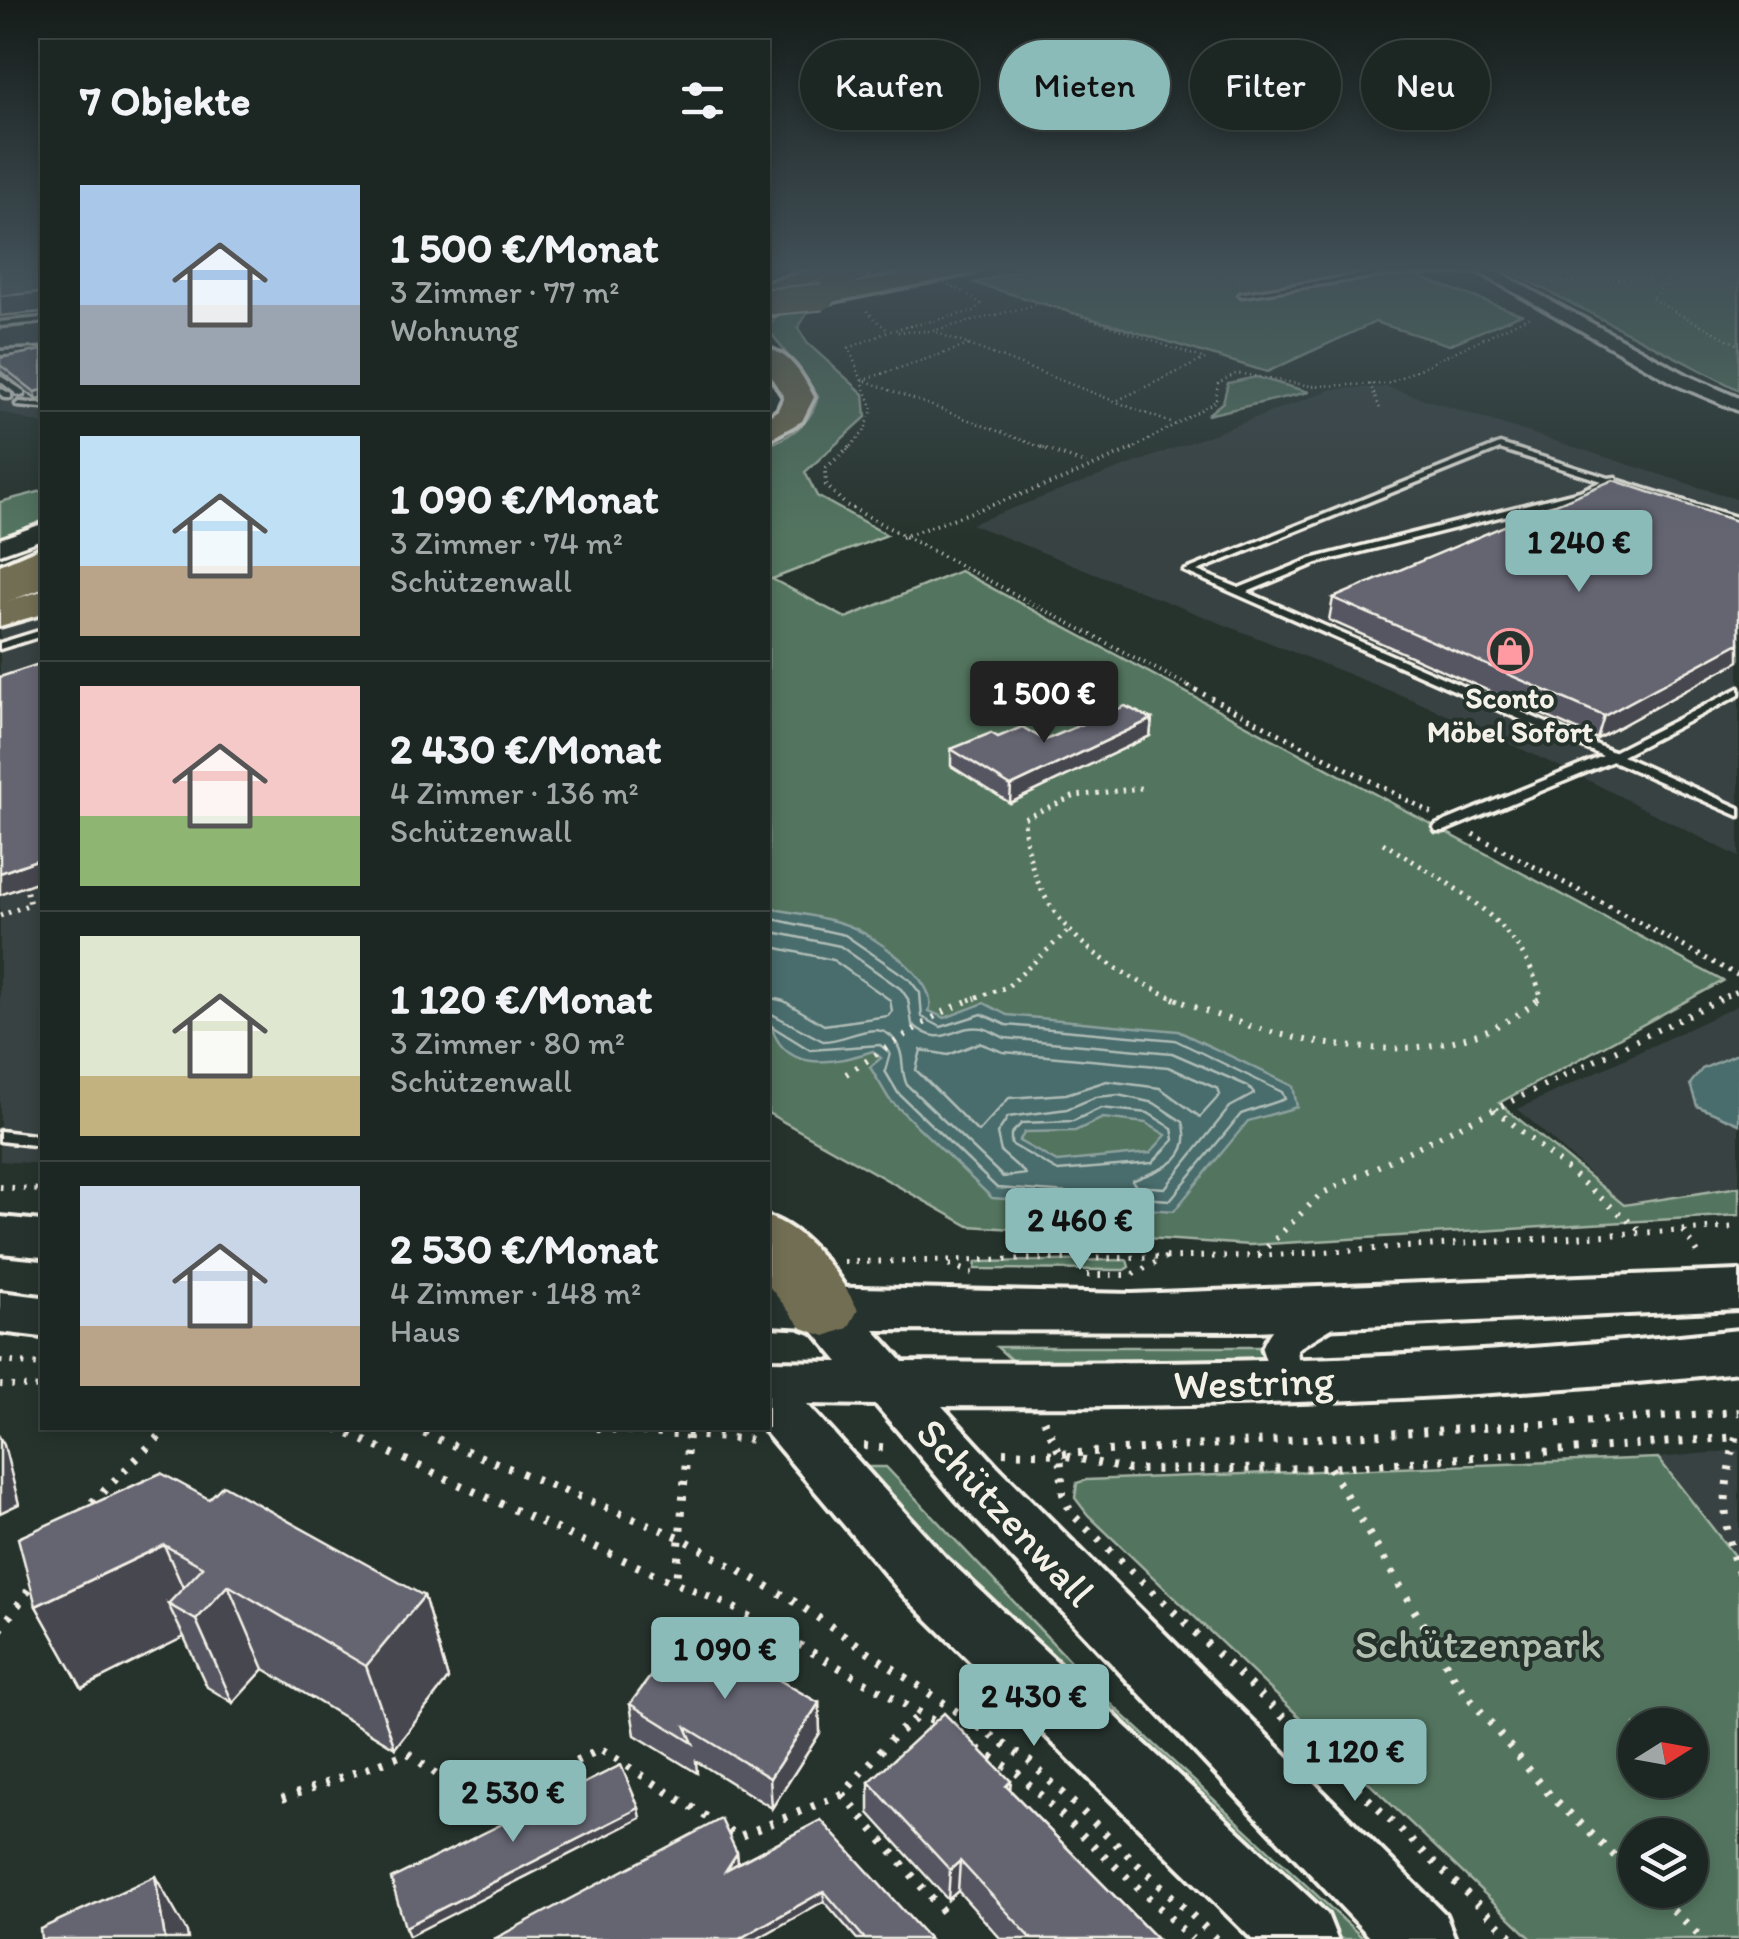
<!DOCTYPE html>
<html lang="de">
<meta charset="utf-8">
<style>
body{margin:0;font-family:Itim,sans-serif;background:#252e2a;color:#f1f3f6;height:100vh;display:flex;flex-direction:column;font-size:38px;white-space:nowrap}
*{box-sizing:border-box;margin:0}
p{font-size:32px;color:#a0a5a5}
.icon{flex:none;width:55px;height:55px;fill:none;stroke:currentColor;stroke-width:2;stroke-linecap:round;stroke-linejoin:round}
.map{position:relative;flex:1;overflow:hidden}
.sheet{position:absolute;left:40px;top:40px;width:730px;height:1390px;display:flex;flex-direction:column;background:#1c2622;border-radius:0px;box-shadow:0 5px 15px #0003,0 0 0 2px #3a4340}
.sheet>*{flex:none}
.hud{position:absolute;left:800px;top:40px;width:788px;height:90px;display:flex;gap:20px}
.needle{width:65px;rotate:79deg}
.tools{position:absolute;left:1618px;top:1708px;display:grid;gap:20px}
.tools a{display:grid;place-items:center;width:90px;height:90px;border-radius:50%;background:#1c2622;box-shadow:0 5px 15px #0003,0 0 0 2px #3a4340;font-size:50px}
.price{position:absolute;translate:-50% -85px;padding:0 22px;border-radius:10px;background:#8bbbb9;color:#111;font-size:32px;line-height:65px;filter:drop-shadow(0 2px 5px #0008)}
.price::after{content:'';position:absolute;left:50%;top:60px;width:30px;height:22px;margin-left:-15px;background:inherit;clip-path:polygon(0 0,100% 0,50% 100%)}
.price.selected{background:#222;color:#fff}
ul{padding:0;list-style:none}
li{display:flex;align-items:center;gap:30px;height:250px;padding:0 40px}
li+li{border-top:2px solid #3a4340}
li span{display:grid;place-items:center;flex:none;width:280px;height:200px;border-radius:0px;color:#555}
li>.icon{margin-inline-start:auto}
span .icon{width:120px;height:120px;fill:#fffc;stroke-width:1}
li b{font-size:42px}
h2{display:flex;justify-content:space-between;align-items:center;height:120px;padding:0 40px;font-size:42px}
.chip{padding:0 35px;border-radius:45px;background:#1c2622;box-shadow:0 5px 15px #0003,0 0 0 2px #3a4340;font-size:35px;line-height:90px}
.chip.selected{background:#8bbbb9;color:#111}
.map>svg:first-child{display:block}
</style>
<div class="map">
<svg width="1739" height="1939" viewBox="0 0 1739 1939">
<rect width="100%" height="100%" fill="#26332d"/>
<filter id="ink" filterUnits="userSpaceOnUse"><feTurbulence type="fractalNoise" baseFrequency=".01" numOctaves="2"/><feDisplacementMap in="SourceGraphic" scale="20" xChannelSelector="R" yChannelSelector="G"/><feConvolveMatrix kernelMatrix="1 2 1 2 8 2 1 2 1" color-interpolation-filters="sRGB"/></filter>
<g filter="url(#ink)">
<path fill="#394242" d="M0 266H42V424L0 412Z
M1387 387 1739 500V857L1578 775 1416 701 971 524 1333 389Z
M42 616V1164L0 1161V628Z
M1739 1005V1187L1624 1205 1518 1109Z
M1739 1450V1562L1658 1458Z"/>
<path fill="#52745e" stroke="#a3b2a3" stroke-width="2.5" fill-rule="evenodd" d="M1033 266H1432L1405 272 1521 314 1449 345 1375 322 1267 372 975 283Z
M1499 266H1739V390Z
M809 310 798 328 807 343 864 394 866 417 805 472 817 496 887 535 772 579 846 618 960 571 1723 981 1499 1103 1624 1205 1739 1187V1215L1250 1245 969 1226 768 1113V445C792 436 813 422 818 396L768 329 780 311Z
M1256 377 1309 392 1207 415 1223 402 1228 383Z
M42 491V521L0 539V502Z
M1127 1260 1129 1267 1124 1270 975 1269 976 1262Z
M997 1347H1262L1263 1368 1019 1367Z
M1658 1458 1739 1562V1939H1532L1088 1515 1075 1498 1077 1483 1086 1480ZM1635 1725H1690V1780H1635ZM1635 1835H1690V1890H1635Z
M862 1467H886L1109 1702 1364 1939H1341L908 1525Z"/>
<path fill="#486c6c" stroke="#8da19e" stroke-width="2.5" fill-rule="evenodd" d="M768 908C793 913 819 916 844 924 870 932 941 981 929 1011L945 1018 984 1003 1007 1015 1178 1031 1293 1086 1297 1107 1248 1121 1174 1211 992 1198 889 1099 870 1067 881 1058 873 1051C745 1094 767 996 768 908ZM1103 1118 1146 1123 1166 1135 1150 1153 1057 1162 1019 1141 1025 1132 1075 1131Z
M1739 1053V1124L1697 1106 1690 1084 1702 1069Z"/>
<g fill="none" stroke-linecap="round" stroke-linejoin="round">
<path stroke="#afbcb6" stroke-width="2.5" d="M768 918 845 935 909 979 920 993 922 1017 941 1027 982 1014 1006 1025 1175 1040 1282 1092 1285 1099 1241 1114 1170 1200 997 1188 898 1093 885 1071 890 1053 880 1045 810 1050 768 1024
M768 931 840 946 901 989 908 999 912 1024C945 1052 953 1023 982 1028 989 1029 998 1035 1005 1038L1172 1053 1248 1086 1254 1094 1230 1107 1165 1188 1136 1186 1132 1181C1159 1169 1195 1162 1183 1122L1154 1103 1118 1095 1096 1097 1067 1109 1008 1117 997 1134 1001 1152 1026 1174 1003 1177 907 1085C900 1071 905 1058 898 1046 882 1013 848 1042 823 1041L768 1012
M768 946 833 960 890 1000 892 1011 888 1016 824 1025 784 1001 768 997
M979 1043 1003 1052 1168 1067 1218 1089 1220 1095 1200 1117 1160 1088 1107 1081 1066 1094 1009 1098 978 1132 916 1070 921 1050 948 1055Z
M1101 1108 1148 1113 1172 1128 1174 1140 1152 1163 1058 1171 1011 1144V1134L1022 1123 1073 1121Z"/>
<defs>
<path id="service" d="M1486 269 1488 272 1391 274 1242 296 1239 294 1391 270Z
M42 318V322L0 326V322Z
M42 349V353L0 355V351Z
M0 376 24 391V395H18L0 381Z
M0 388 11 394V398H5L0 394Z
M20 402 42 404V408L17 406 16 404Z
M1500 444 1609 478 1616 477 1617 480 1739 518V524L1610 483 1586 495 1317 563 1247 592 1613 752 1739 688V695L1622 756 1739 808V816L1613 761 1444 831H1436L1434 828 1436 825 1603 756 1184 571ZM1500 449 1602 481 1580 491 1311 559 1239 588 1197 571Z
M42 630V636L0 649V643Z
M0 1131 42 1136V1146L0 1141Z"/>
<path id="minor" d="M1323 1302 1335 1306 1340 1316 1335 1326 1297 1349 1298 1358 1322 1365 1327 1375 1322 1385 1309 1390 1272 1379 1262 1349C1272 1320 1295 1311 1323 1302Z"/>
<path id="tertiary" d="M1468 266H1487L1691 377 1739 398V411L1677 385Z
M42 524V539L0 554V539Z"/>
<path id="secondary" d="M0 1217 42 1221V1257L0 1253Z
M1739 1271V1309L1254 1331 874 1330 903 1362C1183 1365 1461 1360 1739 1330V1372C1474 1401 1209 1408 942 1406L996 1465 1445 1914 1455 1939H1372L956 1499 876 1405 807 1404 946 1558 1327 1914 1337 1939H1252L904 1596 762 1428H768V1361L839 1362 810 1327 768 1325V1286L1132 1294Z
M0 1292 42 1297V1337L0 1332Z"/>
<path id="trunk" d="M828 266H862L768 296V282Z
M943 266H984L973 273 822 304 811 297 822 290Z
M42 567V589L0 604V582Z"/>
<path id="motorway" d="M856 267 865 269 868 274 865 279 768 316V299Z
M768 349C791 354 803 377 814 397L802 421 768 440V417L778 410 784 397 768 372Z
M42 547V572L23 582H0V565Z
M42 591V614L0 626V603Z
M768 1217C806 1229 840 1275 858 1310L848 1328 825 1336 802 1328 768 1285Z"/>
</defs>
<use href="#service" stroke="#f4f1e8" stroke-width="7"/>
<use href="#minor" stroke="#f4f1e8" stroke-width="7"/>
<use href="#tertiary" stroke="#f4f1e8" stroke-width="7"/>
<use href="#secondary" stroke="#f4f1e8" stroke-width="8"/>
<use href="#trunk" stroke="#f4f1e8" stroke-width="7"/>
<use href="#motorway" stroke="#f4f1e8" stroke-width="8"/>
<path stroke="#f4f1e8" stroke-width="2.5" stroke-dasharray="1 4" stroke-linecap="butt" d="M1201 266 1241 279
M1525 269 1553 266
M995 273 1021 266
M1671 278 1651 299 1739 345
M1553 283 1717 273 1739 276
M867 311 887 330
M898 332 932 331 1043 303 1205 359 1118 400
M969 345 1179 426
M863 380 969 345 935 332
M866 381 1048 450
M1370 384 1381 411
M847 450 864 432 873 409 849 348 890 331 974 311 981 304 966 293
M1131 450 1216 401 1218 383 1237 373 1311 386 1387 384 1530 316"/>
<path stroke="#f4f1e8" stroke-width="4" stroke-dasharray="1 5" stroke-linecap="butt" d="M849 447 825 469 826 485 846 505 1192 688
M1041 447 1086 464
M902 537 1064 479 1136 447"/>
<path stroke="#f4f1e8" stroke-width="5" stroke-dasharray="2.5 6" stroke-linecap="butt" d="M1188 686 1432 813
M1141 788 1075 796 1024 818C1028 915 1095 965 1179 1000
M1473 834 1739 976
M1383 843C1447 883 1521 919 1541 997L1537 1000
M0 916 30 904 25 885
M969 1000 1007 987 1068 931
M1718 1000 1739 990"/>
<path stroke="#f4f1e8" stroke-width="6" stroke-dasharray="2.5 9" stroke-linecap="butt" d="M1173 998C1284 1045 1440 1083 1540 998
M846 1074C889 1048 929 1014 976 998
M1495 1109 1644 1234
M0 1187 42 1190
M1684 1231 1701 1258
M1259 1255 1321 1194 1723 998
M844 1262 1257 1256 1739 1227
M949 1265 972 1273
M1087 1275H1131L1167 1257
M0 1361 42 1365
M0 1385 42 1388"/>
<path stroke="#f4f1e8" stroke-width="8" stroke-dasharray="4 11" stroke-linecap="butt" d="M1044 1420 1060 1454 1063 1494 1071 1513 1514 1939
M336 1428 674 1583
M410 1428 679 1537 792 1600 1029 1761 1217 1939
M597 1428 753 1440
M688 1436 676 1583 727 1604 939 1724
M1736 1437C1723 1487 1720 1524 1739 1573
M864 1446 892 1448
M1003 1452 1060 1454 1739 1412
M1067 1456 1129 1470 1330 1468 1739 1437
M1330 1468 1458 1684 1550 1795 1635 1875
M81 1513 168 1428
M0 1630 33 1584
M978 1749 1017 1773 1192 1939
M843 1794 943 1912
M282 1799 408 1753 481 1807 601 1749 738 1837 843 1794 892 1738 922 1713
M1651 1890 1703 1939"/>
<use href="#service" fill="#26332d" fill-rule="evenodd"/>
<use href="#minor" fill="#26332d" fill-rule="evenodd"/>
<use href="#tertiary" fill="#26332d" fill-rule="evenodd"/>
<use href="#secondary" fill="#26332d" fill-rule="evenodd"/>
<use href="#trunk" fill="#726e52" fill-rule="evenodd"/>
<use href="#motorway" fill="#726e52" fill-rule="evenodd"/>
<defs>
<path id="trunk-bridge" d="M768 302 822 297"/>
</defs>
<use href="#trunk-bridge" stroke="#f4f1e8" stroke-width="29" stroke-linecap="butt"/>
<path stroke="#f4f1e8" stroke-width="2.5" stroke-dasharray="1 4" stroke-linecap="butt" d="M908 266 966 293"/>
<use href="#trunk-bridge" stroke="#726e52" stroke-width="25"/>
</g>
<path fill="#575762" stroke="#f4f1e8" stroke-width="2.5" d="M42 350 37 400 0 371V358Z
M1739 522V661L1597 739 1329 620 1333 598Z
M1152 719 1150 736 1010 803 951 766V749L998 737 1045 740Z
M209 1499 424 1596 448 1679 395 1748 264 1669 233 1703 207 1687 184 1637 82 1688 36 1606Z
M819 1703 820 1733 772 1808 696 1761 697 1773 635 1735 630 1704Z
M1011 1781 1010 1790 1157 1939H1001L958 1891 948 1900 869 1813V1782Z
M821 1820 929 1939H857L824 1901 494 1939 737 1853 738 1863Z"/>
<path fill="#474750" stroke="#f4f1e8" stroke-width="2.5" d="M42 292V312L0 316V296Z
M42 390V399L37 400 35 392Z
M1739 643V661L1597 739 1604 716Z
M1152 719 1150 736 1010 803 1011 786Z
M42 858V880L0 895V873Z
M0 1438 4 1445 19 1504 0 1513Z
M164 1545 197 1619 228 1585 264 1669 233 1703 196 1620 168 1604 184 1637 82 1688 36 1606Z
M424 1596 448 1679 395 1748 366 1666Z
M819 1703 820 1733 772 1808 770 1778Z
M639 1808 641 1818 409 1936 405 1927Z
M737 1853 738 1863 726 1870Z
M960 1861 958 1891 948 1900 950 1870Z
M155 1876 187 1932 188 1939H165Z
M824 1891V1901L757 1939H739Z"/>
<path fill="#656572" stroke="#f4f1e8" stroke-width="2.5" d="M0 266H42V292L0 296Z
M42 350V390L35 392 0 365V358Z
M1613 480 1739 522V643L1604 716 1333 598Z
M42 663V858L0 873V677Z
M1125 706 1152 719 1011 786 951 749 991 733 998 737 1022 727 1045 740Z
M161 1473 209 1499 223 1485 424 1596 366 1666 228 1585 196 1620 168 1604 203 1567 164 1545 36 1606 18 1538Z
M687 1627 819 1703 770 1778 686 1727 693 1743 630 1704Z
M944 1713 1011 1781 1006 1786 1157 1939H1032L960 1861 950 1870 869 1782Z
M621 1765 639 1808 405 1927 391 1879Z
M721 1819 737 1853 726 1870 821 1820 929 1939H865L824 1891 739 1939H494Z
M155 1876 165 1939H41L40 1929Z"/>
</g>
<linearGradient id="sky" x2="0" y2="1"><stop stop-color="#151c19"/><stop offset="0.5" stop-color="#415057"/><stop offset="1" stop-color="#415057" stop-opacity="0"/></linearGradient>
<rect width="1739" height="537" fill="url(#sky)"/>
<defs>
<symbol id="shop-ring" viewBox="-11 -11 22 22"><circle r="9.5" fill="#26332d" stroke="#ff9aa2" stroke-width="1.5"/><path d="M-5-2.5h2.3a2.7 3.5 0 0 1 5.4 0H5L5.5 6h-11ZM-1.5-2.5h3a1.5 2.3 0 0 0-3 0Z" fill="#ff9aa2"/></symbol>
</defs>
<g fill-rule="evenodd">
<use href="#shop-ring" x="1485" y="626" width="50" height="50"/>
</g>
<g text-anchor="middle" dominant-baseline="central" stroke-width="8" stroke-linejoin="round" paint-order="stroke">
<g font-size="30" font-weight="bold" fill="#f4f1e8" stroke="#26332d">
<text x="1510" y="697">Sconto<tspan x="1510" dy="34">Möbel Sofort</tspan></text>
</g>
<g font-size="42" fill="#f4f1e8" stroke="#26332d">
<text transform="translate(1254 1382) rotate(-2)">Westring</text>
<text transform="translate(1006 1512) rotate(47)">Schützenwall</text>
</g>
<g font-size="42" fill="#b3bfb1" stroke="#26332d">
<text x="1478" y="1643">Schützenpark</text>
</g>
</g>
</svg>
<div class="tools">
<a><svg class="needle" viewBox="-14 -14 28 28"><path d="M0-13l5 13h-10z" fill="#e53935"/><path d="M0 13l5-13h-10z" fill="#a0a5a5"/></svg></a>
<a><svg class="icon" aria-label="layers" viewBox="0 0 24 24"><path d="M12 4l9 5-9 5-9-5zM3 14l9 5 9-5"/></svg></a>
</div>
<b class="price" style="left:1579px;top:595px">1 240 €</b>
<b class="price selected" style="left:1044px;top:746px">1 500 €</b>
<b class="price" style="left:1080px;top:1273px">2 460 €</b>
<b class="price" style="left:725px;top:1702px">1 090 €</b>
<b class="price" style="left:1034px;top:1749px">2 430 €</b>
<b class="price" style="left:1355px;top:1804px">1 120 €</b>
<b class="price" style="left:513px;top:1845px">2 530 €</b>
<div class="hud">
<a class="chip">Kaufen</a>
<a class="chip selected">Mieten</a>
<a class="chip">Filter</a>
<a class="chip">Neu</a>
</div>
<section class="sheet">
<h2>7 Objekte<svg class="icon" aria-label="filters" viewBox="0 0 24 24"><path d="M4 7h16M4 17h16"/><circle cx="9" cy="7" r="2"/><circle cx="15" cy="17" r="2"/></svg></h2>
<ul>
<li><span style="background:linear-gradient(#a9c7e8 60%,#9aa5b1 0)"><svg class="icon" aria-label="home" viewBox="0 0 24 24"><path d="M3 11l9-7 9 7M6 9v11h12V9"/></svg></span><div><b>1 500 €/Monat</b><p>3 Zimmer · 77 m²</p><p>Wohnung</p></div></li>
<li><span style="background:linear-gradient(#bfe0f5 65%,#b9a48a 0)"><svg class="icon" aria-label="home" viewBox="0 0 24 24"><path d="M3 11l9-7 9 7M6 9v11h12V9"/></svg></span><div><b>1 090 €/Monat</b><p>3 Zimmer · 74 m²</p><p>Schützenwall</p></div></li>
<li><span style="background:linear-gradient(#f6c9c9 65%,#8fb573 0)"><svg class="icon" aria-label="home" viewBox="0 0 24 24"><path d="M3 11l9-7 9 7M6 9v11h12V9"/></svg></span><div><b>2 430 €/Monat</b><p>4 Zimmer · 136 m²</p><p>Schützenwall</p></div></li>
<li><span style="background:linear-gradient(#dfe7d0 70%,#c2b280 0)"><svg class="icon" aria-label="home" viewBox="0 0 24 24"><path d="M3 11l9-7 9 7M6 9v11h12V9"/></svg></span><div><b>1 120 €/Monat</b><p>3 Zimmer · 80 m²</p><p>Schützenwall</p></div></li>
<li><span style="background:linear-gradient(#c9d6e8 70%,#b9a48a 0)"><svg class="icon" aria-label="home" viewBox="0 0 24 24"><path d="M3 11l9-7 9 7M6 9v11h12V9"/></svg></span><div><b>2 530 €/Monat</b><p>4 Zimmer · 148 m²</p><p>Haus</p></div></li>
</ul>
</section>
</div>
